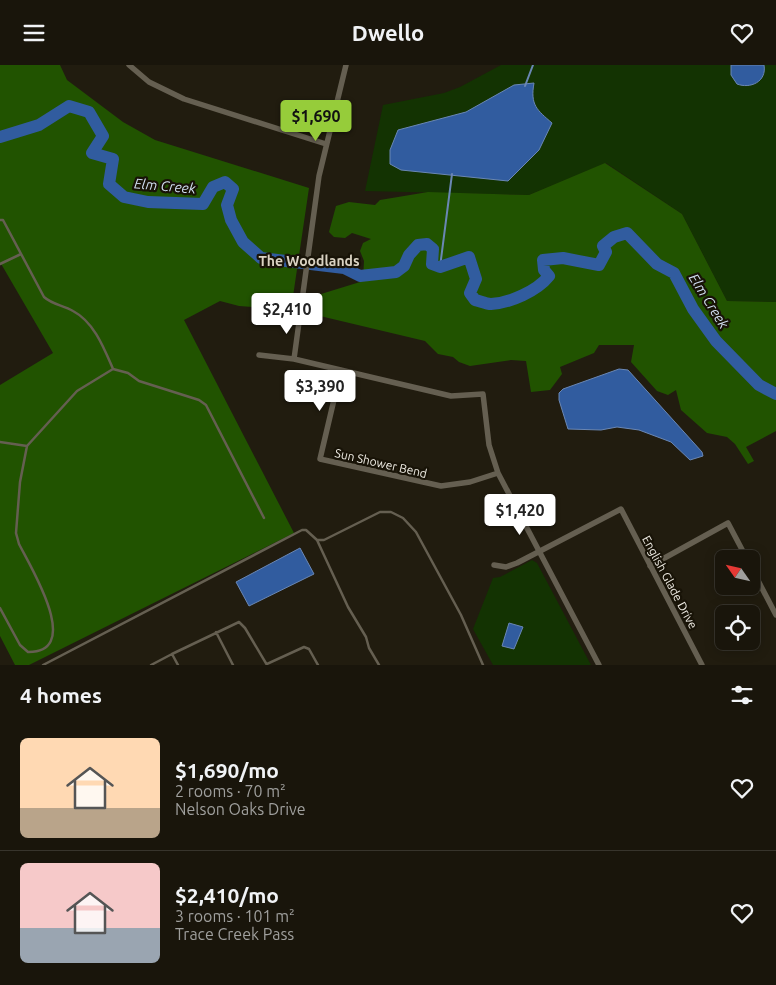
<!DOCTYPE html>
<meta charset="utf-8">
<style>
body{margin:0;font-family:Ubuntu,sans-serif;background:#262219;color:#f1f3f6;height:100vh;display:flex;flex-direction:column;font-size:19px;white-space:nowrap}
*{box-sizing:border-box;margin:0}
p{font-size:16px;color:#9f9f9d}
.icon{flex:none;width:28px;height:28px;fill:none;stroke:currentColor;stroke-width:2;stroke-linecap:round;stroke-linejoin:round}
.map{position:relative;height:600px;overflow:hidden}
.details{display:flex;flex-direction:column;background:#19150b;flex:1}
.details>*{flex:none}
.needle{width:32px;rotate:304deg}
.fabs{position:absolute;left:715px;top:485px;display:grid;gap:10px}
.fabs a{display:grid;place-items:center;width:45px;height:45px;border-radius:8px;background:#19150b;box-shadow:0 2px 12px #0003,0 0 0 1px #37342c;font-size:25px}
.price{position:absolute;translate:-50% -42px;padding:0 11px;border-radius:5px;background:#fff;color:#222;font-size:16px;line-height:32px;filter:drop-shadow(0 1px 2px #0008)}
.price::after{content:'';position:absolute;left:50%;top:30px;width:15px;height:11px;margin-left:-8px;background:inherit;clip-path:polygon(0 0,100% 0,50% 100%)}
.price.active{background:#96cc3a;color:#111}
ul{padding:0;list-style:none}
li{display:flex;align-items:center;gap:15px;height:125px;padding:0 20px}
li+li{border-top:1px solid #37342c}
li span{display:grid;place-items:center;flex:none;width:140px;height:100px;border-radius:8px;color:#555}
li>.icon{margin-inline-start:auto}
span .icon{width:60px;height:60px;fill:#fffc;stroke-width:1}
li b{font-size:21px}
h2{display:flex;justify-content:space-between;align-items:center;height:60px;padding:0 20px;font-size:21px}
header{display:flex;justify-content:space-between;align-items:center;height:65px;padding:0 20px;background:#19150b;font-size:22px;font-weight:600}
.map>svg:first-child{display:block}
</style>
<header><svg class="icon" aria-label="menu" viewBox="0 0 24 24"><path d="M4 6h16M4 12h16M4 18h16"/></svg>Dwello<svg class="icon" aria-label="heart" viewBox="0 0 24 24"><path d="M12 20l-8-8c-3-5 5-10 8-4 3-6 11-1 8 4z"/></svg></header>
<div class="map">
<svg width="776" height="600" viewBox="0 0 776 600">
<rect width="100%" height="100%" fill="#211c0f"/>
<path fill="#133302" d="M501 0H776V237L727 236 682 149 606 98 529 130 365 126 383 40 444 28 460 22Z
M532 495 537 498 591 600H493L473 564 493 513 500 512Z"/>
<path fill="#215300" d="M0 0H60L67 15 123 57 155 75 309 123 291 245 239 241 220 236 184 255 294 468 29 600H15L0 571V320L53 288 0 197Z
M605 98 682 149 727 236 776 237V366L746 382 754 396 748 399 735 379 727 372 707 368 681 345 676 325 668 330 657 326 631 297 634 280H599L594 288 560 302 562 309 550 325 531 327 526 296 511 295 470 301 459 297 453 292 438 289 425 276 320 251 321 229 360 217 363 214 364 196 360 186 363 178 371 174 352 168 345 173 334 172 329 167 336 141 349 137 375 140 380 135 428 127 529 130Z"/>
<path fill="#315c9f" stroke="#6a87b4" d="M731 0H764C767 17 750 24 737 19L731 10Z
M534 18C530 40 537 45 552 58L539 85 508 116 401 105 390 99V85L398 65 466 47 514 20Z
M619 304 628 305 702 387 703 391 690 395 671 377 639 365 617 362 601 365 568 364 559 335V328L563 324Z
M300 483 314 509 249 541 236 517Z
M509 558 523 562 514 584 502 581Z"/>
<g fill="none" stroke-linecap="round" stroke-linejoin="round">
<path stroke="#6a87b4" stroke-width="2" d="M525 21 533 0
M440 202 452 109"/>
<path stroke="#315c9f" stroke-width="12" d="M0 72 39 60 69 41 89 47 103 71 92 88 113 94 109 119 124 132 148 137 203 139 213 122 225 117 233 124 227 140 231 155 243 177 261 193 344 203 360 211 396 207 404 201 409 190 418 180 427 179 433 184 432 199 440 202 469 192 476 214 470 228 475 235C480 236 486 239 491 239 510 238 537 226 549 211L544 205 543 195 563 193 599 200 606 187 603 181 614 172 627 168 657 199 674 208 693 244 716 276 759 320 776 329"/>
<path stroke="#655f51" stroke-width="2.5" d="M0 155H3L44 232C53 240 63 240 73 246 94 257 104 283 113 304L77 326 27 381 20 417 16 468 19 479C30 501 84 588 28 587L20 580 0 543
M0 199 21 189
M113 304 128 308 139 316 199 335 206 340 264 453
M0 377 27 381
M317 475 348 542 366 572 369 583 379 600
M216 567 233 600
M172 589 239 557 245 563 267 600
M267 599 304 582 309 584 318 600
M43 600 302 465H306L317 475H324L380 447H391L403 453 416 467 461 550 483 600
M151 600 172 589 178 600"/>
<path stroke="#655f51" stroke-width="5.5" d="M129 0 149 17 184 34 326 79
M259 290 294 294 451 331 483 329 489 380 498 408 599 600
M294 294 319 111 346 0
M341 305 320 394 441 421 470 417 498 408
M494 500 506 502 517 498 621 444 702 600
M650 501 728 458 747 494
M751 502 776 550"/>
</g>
<g text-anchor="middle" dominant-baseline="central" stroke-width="4.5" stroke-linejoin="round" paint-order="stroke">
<g font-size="12" fill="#efece4" stroke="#181307">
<text transform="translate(381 398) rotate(13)">Sun Shower Bend</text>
<text transform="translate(670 517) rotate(62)">English Glade Drive</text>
</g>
<g font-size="14" font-style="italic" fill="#d2dff2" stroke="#181307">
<text transform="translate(165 121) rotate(5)">Elm Creek</text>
<text transform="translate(709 236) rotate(58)">Elm Creek</text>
</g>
<g font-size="14" font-weight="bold" fill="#dad3c3" stroke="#181307">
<text x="309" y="196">The Woodlands</text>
</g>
</g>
</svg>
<div class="fabs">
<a><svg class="needle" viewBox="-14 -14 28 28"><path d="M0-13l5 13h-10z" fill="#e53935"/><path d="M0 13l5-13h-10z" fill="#9f9f9d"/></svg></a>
<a><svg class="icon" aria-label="locate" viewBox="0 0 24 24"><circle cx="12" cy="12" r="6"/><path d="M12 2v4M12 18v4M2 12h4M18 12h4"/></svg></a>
</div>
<b class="price active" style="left:316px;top:77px">$1,690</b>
<b class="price" style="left:287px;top:270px">$2,410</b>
<b class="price" style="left:320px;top:347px">$3,390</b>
<b class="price" style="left:520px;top:471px">$1,420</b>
</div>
<section class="details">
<h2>4 homes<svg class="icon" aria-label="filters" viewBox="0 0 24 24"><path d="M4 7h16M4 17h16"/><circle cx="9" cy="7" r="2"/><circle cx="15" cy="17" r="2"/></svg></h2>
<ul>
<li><span style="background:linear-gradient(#ffd9b3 70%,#b9a48a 0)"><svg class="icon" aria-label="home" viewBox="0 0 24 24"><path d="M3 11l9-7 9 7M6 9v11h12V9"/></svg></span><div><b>$1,690/mo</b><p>2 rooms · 70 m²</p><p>Nelson Oaks Drive</p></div><svg class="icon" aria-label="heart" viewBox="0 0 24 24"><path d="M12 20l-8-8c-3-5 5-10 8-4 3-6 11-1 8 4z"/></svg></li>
<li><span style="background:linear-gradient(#f6c9c9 65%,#9aa5b1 0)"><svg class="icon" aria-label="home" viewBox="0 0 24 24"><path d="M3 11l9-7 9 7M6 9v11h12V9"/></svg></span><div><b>$2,410/mo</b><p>3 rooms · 101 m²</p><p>Trace Creek Pass</p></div><svg class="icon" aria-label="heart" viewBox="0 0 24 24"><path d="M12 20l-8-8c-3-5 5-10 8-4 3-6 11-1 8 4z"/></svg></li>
</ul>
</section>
